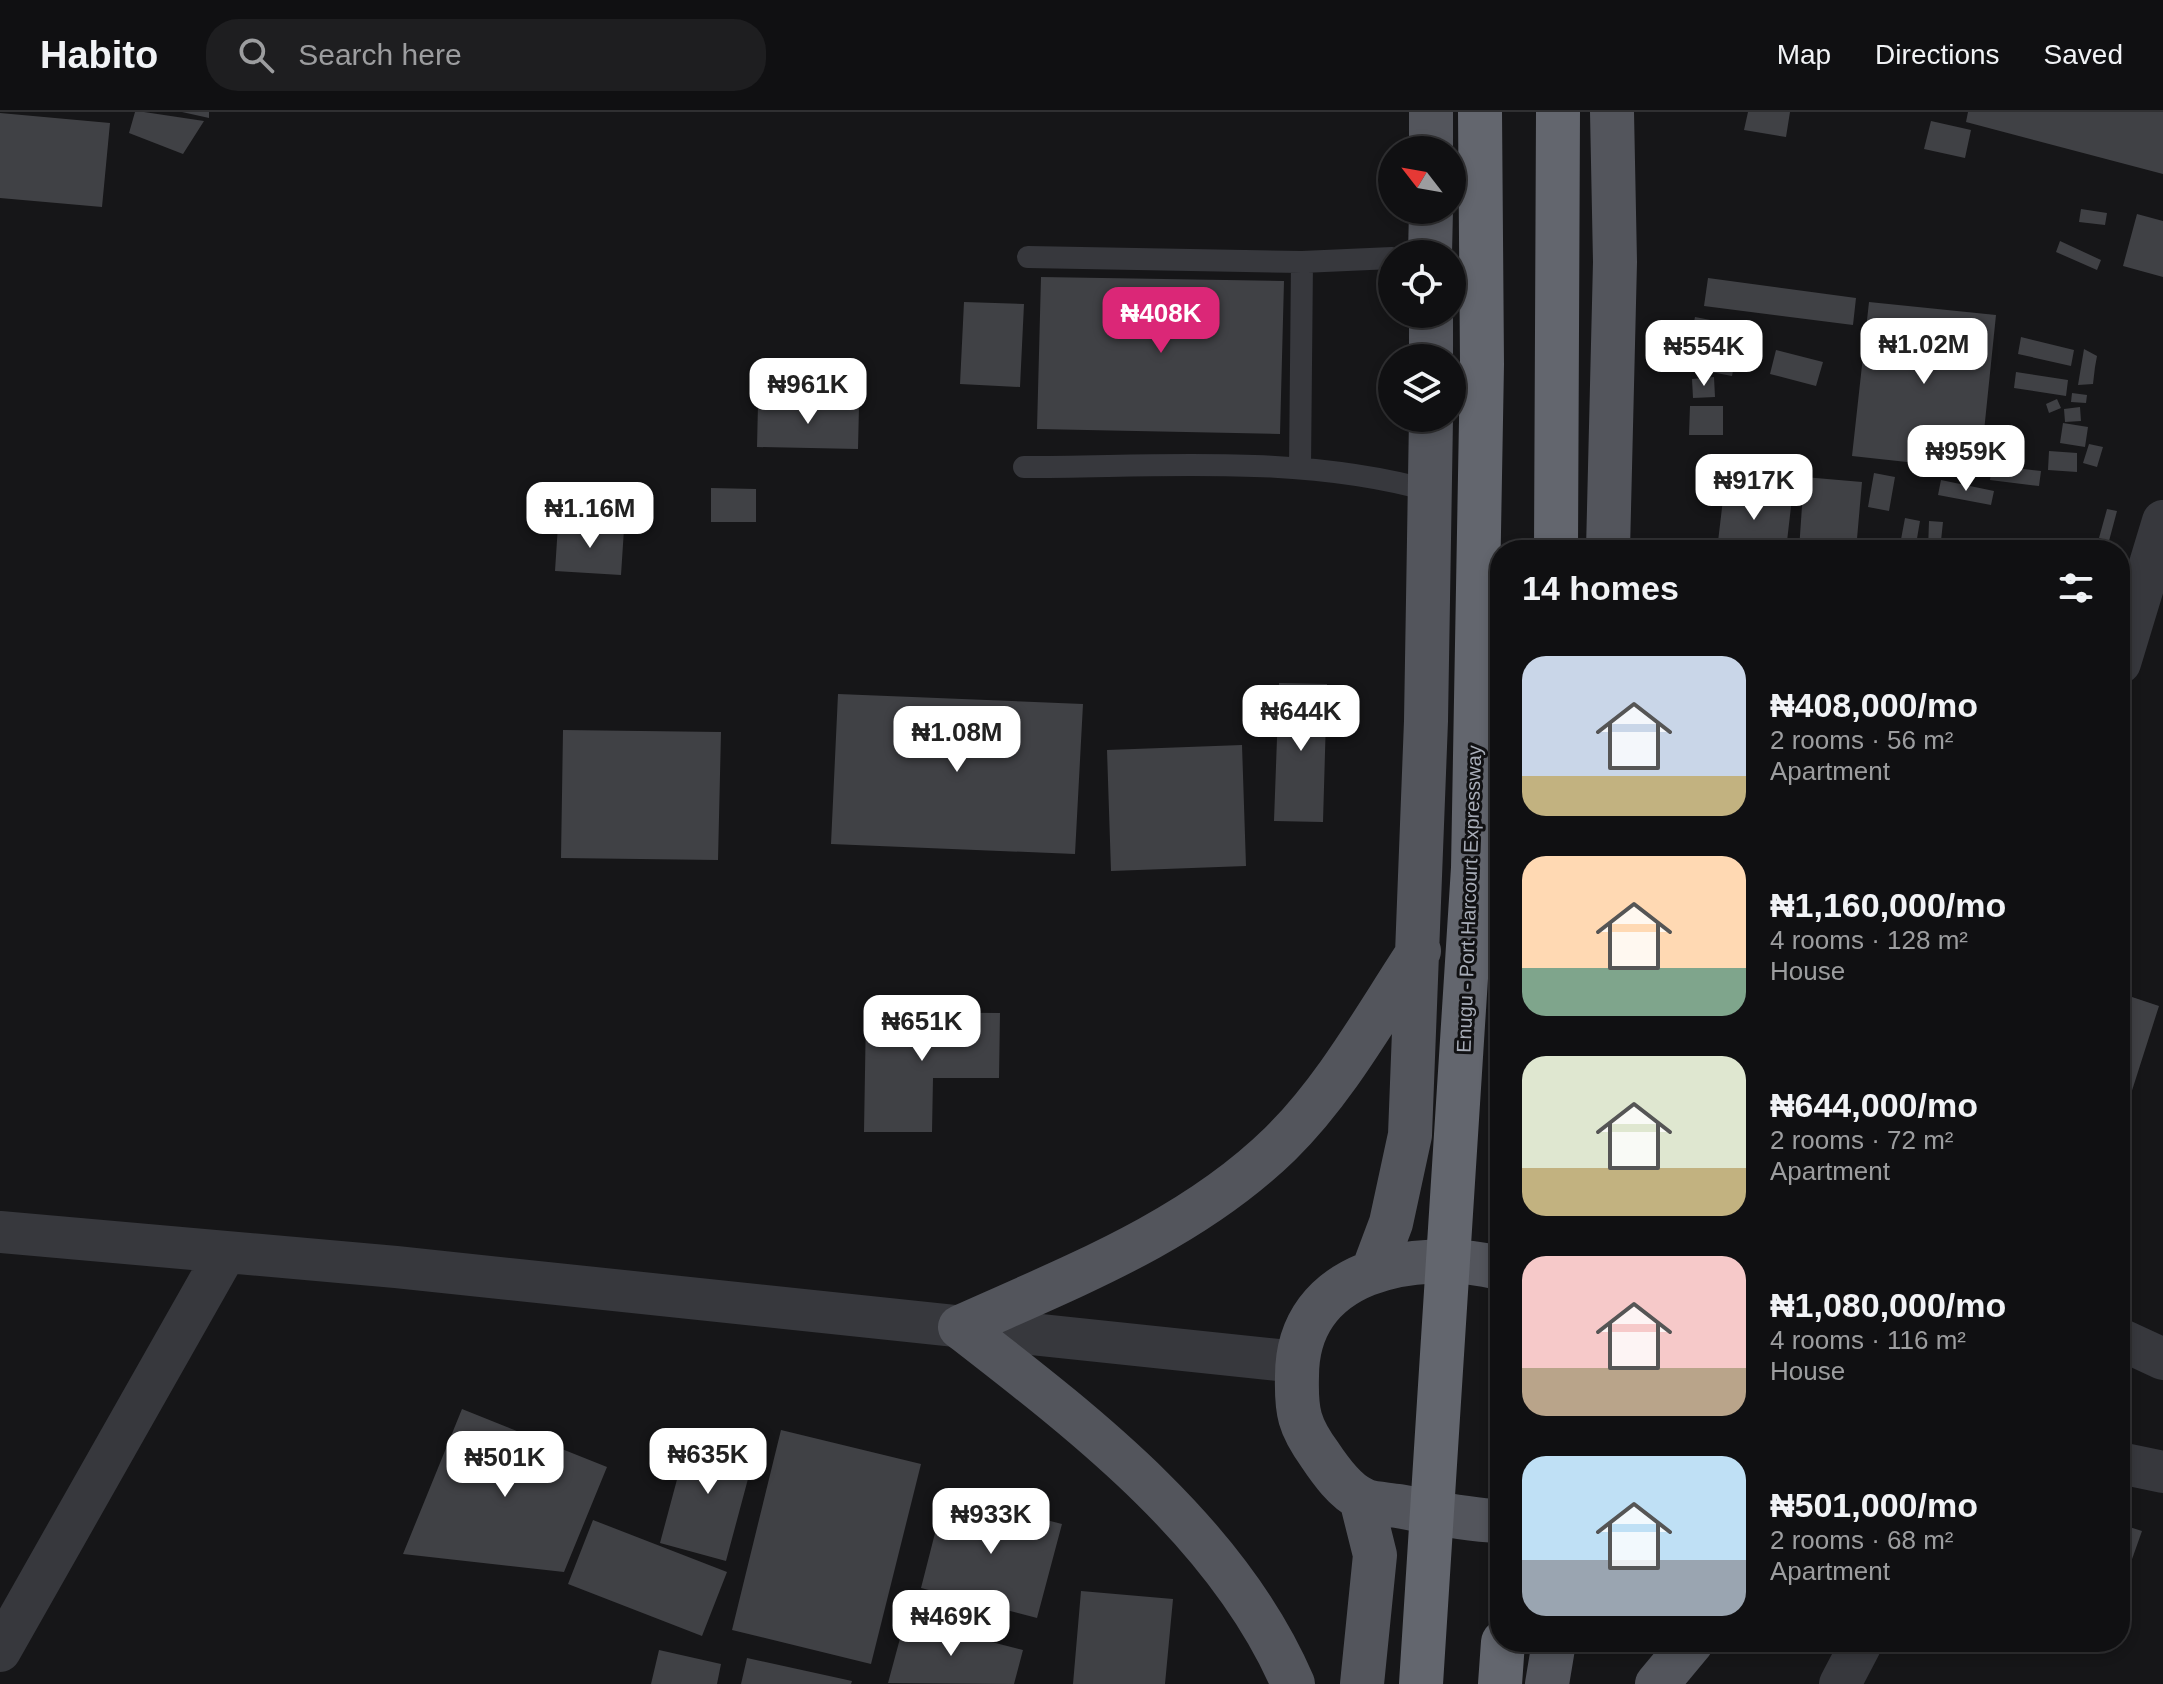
<!DOCTYPE html>
<meta charset="utf-8">
<style>
body{margin:0;font-family:Helvetica,sans-serif;background:#1e1e20;color:#f1f3f6;height:100vh;display:flex;flex-direction:column;font-size:30px;white-space:nowrap}
*{box-sizing:border-box;margin:0}
p{font-size:26px;color:#9c9d9f}
.icon{flex:none;width:44px;height:44px;fill:none;stroke:currentColor;stroke-width:2;stroke-linecap:round;stroke-linejoin:round}
.map{position:relative;flex:1;overflow:hidden}
.details{position:absolute;left:1490px;top:428px;width:640px;height:1112px;display:flex;flex-direction:column;background:#101012;border-radius:32px;box-shadow:0 4px 12px #0003,0 0 0 2px #303032}
.details>*{flex:none}
.needle{width:52px;rotate:301deg}
.controls{position:absolute;left:1378px;top:24px;display:grid;gap:16px}
.controls a{display:grid;place-items:center;width:88px;height:88px;border-radius:50%;background:#101012;box-shadow:0 4px 12px #0003,0 0 0 2px #303032;font-size:40px}
.price{position:absolute;translate:-50% -68px;padding:0 18px;border-radius:16px;background:#fff;color:#222;font-size:26px;line-height:52px;filter:drop-shadow(0 2px 4px #0008)}
.price::after{content:'';position:absolute;left:50%;top:48px;width:24px;height:18px;margin-left:-12px;background:inherit;clip-path:polygon(0 0,100% 0,50% 100%)}
.price.active{background:#db2777;color:#fff}
ul{padding:0;list-style:none}
li{display:flex;align-items:center;gap:24px;height:200px;padding:0 32px}
li span{display:grid;place-items:center;flex:none;width:224px;height:160px;border-radius:24px;color:#555}
li>.icon{margin-inline-start:auto}
span .icon{width:96px;height:96px;fill:#fffc;stroke-width:1}
li b{font-size:34px}
h2{display:flex;justify-content:space-between;align-items:center;height:96px;padding:0 32px;font-size:34px}
header{display:flex;align-items:center;gap:48px;box-sizing:border-box;height:112px;padding:0 40px;background:#101012;border-bottom:2px solid #303032}
header strong{font-size:38px}
nav{display:flex;gap:44px;margin-inline-start:auto;font-size:28px}
.search{width:560px;height:72px;background:#1e1e20;display:flex;align-items:center;gap:20px;box-sizing:border-box;padding:0 28px;border-radius:32px;color:#9c9d9f;font-size:30px}
.map>svg:first-child{display:block}
</style>
<header>
<strong>Habito</strong>
<div class="search"><svg class="icon" aria-label="search" viewBox="0 0 24 24"><circle cx="10" cy="10" r="6"/><path d="M15 15l6 6"/></svg>Search here</div>
<nav><a>Map</a><a>Directions</a><a>Saved</a></nav>
</header>
<div class="map">
<svg width="2163" height="1572" viewBox="0 0 2163 1572">
<rect width="100%" height="100%" fill="#161618"/>
<path fill="#404145" d="M135 0H144L204 9 183 42 129 21Z
M182 0H209V6Z
M1748 0H1790L1786 25 1744 18Z
M1968 0H2163V62L1966 10Z
M0 1 110 11 102 95 0 86Z
M1931 9 1971 18 1965 46 1924 37Z
M2081 97 2107 101 2105 113 2079 110Z
M2137 102 2163 109V165L2123 154Z
M2060 129 2101 148 2097 158 2056 140Z
M1041 165 1284 169 1280 322 1037 317Z
M1708 166 1856 186 1853 213 1704 194Z
M964 190 1024 192 1020 275 960 272Z
M1869 190 1996 203 1980 358 1852 344Z
M1695 205 1741 214 1732 264 1685 255Z
M2021 225 2074 238 2071 254 2018 242Z
M2084 237 2097 244 2095 255 2093 272 2078 273Z
M1776 238 1823 250 1816 274 1770 262Z
M2016 260 2068 268 2066 284 2014 276Z
M1714 265 1715 285 1693 286 1692 267Z
M2072 281 2087 283 2086 291 2071 290Z
M2057 287 2061 296 2049 301 2046 292Z
M758 292 859 294 858 337 757 335Z
M1690 294H1723V323H1689Z
M2080 295 2081 309 2065 310 2064 297Z
M2063 311 2088 315 2085 335 2060 331Z
M2089 332 2103 335 2097 355 2083 351Z
M2049 339 2077 341V360L2048 358Z
M1992 353 2041 359 2039 374 1990 368Z
M1874 361 1895 365 1889 399 1868 395Z
M1804 365 1862 370 1856 438H1799Z
M1941 368 1994 379 1991 393 1938 383Z
M711 376 756 377V410H711Z
M1724 379 1792 386 1786 438H1717Z
M2107 397 2117 399 2109 429 2099 426Z
M1905 406 1920 409 1915 438H1899Z
M1929 409 1943 410 1940 438H1928Z
M558 413 624 417 621 463 555 459Z
M1279 571 1327 572 1323 710 1274 709Z
M838 582 1083 592 1075 742 831 732Z
M563 618 721 620 718 748 561 746Z
M1242 633 1246 754 1111 759 1107 638Z
M2120 881 2159 894 2121 1013H2120Z
M866 900 1000 901 999 966H933L932 1020H864Z
M462 1297 607 1355 564 1460 403 1442Z
M781 1318 921 1352 871 1552 732 1518Z
M690 1319 756 1337 726 1449 660 1431Z
M945 1382 1062 1412 1037 1506 921 1476Z
M593 1408 727 1460 702 1524 568 1472Z
M2120 1412 2142 1419 2131 1450 2120 1446Z
M1081 1479 1173 1487 1165 1572H1073Z
M905 1508 1023 1538 1014 1572 888 1571Z
M659 1538 721 1552 717 1572H651Z
M747 1546 852 1569 851 1572H741Z"/>
<g fill="none" stroke-linecap="round" stroke-linejoin="round">
<path stroke="#37383d" stroke-width="22" d="M1028 145 1302 150 1392 146
M1024 355C1159 355 1300 342 1431 379
M1300 355 1302 150"/>
<path stroke="#37383d" stroke-width="42" d="M2120 551 2163 409
M0 1120 396 1155 1297 1250
M2120 1227 2163 1247
M2120 1351 2163 1360
M0 1539 226 1140
M1840 1572 1862 1530"/>
<path stroke="#53555c" stroke-width="44" d="M1431 38V0
M1430 142 1431 98
M1431 202V246
M1608 438 1615 150 1612 0
M1500 1156C1415 1136 1297 1157 1297 1264 1296 1300 1299 1314 1320 1343 1330 1358 1345 1379 1362 1387 1371 1392 1387 1392 1398 1394 1432 1400 1465 1408 1500 1409
M1373 1159 1391 1111 1410 1023 1426 609 1431 306
M1361 1387 1375 1443 1362 1572
M1293 1572C1229 1422 1085 1312 960 1215 1071 1165 1191 1119 1280 1032 1336 977 1376 904 1419 839
M1547 1572 1554 1530
M1657 1572 1692 1530"/>
<path stroke="#63666e" stroke-width="44" d="M1556 438 1558 0
M1421 1572 1473 756 1482 252 1480 0
M1500 1572 1503 1530"/>
</g>
<g text-anchor="middle" dominant-baseline="central" stroke-width="6" stroke-linejoin="round" paint-order="stroke">
<g font-size="20" fill="#a8adb8" stroke="#111113">
<text transform="translate(1469 787) rotate(-88)">Enugu - Port Harcourt Expressway</text>
</g>
</g>
</svg>
<div class="controls">
<a><svg class="needle" viewBox="-14 -14 28 28"><path d="M0-13l5 13h-10z" fill="#e53935"/><path d="M0 13l5-13h-10z" fill="#9c9d9f"/></svg></a>
<a><svg class="icon" aria-label="locate" viewBox="0 0 24 24"><circle cx="12" cy="12" r="6"/><path d="M12 2v4M12 18v4M2 12h4M18 12h4"/></svg></a>
<a><svg class="icon" aria-label="layers" viewBox="0 0 24 24"><path d="M12 4l9 5-9 5-9-5zM3 14l9 5 9-5"/></svg></a>
</div>
<b class="price active" style="left:1161px;top:243px">₦408K</b>
<b class="price" style="left:1924px;top:274px">₦1.02M</b>
<b class="price" style="left:1704px;top:276px">₦554K</b>
<b class="price" style="left:808px;top:314px">₦961K</b>
<b class="price" style="left:1966px;top:381px">₦959K</b>
<b class="price" style="left:1754px;top:410px">₦917K</b>
<b class="price" style="left:590px;top:438px">₦1.16M</b>
<b class="price" style="left:1301px;top:641px">₦644K</b>
<b class="price" style="left:957px;top:662px">₦1.08M</b>
<b class="price" style="left:922px;top:951px">₦651K</b>
<b class="price" style="left:708px;top:1384px">₦635K</b>
<b class="price" style="left:505px;top:1387px">₦501K</b>
<b class="price" style="left:991px;top:1444px">₦933K</b>
<b class="price" style="left:951px;top:1546px">₦469K</b>
<section class="details">
<h2>14 homes<svg class="icon" aria-label="filters" viewBox="0 0 24 24"><path d="M4 7h16M4 17h16"/><circle cx="9" cy="7" r="2"/><circle cx="15" cy="17" r="2"/></svg></h2>
<ul>
<li><span style="background:linear-gradient(#c9d6e8 75%,#c2b280 0)"><svg class="icon" aria-label="home" viewBox="0 0 24 24"><path d="M3 11l9-7 9 7M6 9v11h12V9"/></svg></span><div><b>₦408,000/mo</b><p>2 rooms · 56 m²</p><p>Apartment</p></div></li>
<li><span style="background:linear-gradient(#ffd9b3 70%,#7fa58c 0)"><svg class="icon" aria-label="home" viewBox="0 0 24 24"><path d="M3 11l9-7 9 7M6 9v11h12V9"/></svg></span><div><b>₦1,160,000/mo</b><p>4 rooms · 128 m²</p><p>House</p></div></li>
<li><span style="background:linear-gradient(#dfe7d0 70%,#c2b280 0)"><svg class="icon" aria-label="home" viewBox="0 0 24 24"><path d="M3 11l9-7 9 7M6 9v11h12V9"/></svg></span><div><b>₦644,000/mo</b><p>2 rooms · 72 m²</p><p>Apartment</p></div></li>
<li><span style="background:linear-gradient(#f6c9c9 70%,#b9a48a 0)"><svg class="icon" aria-label="home" viewBox="0 0 24 24"><path d="M3 11l9-7 9 7M6 9v11h12V9"/></svg></span><div><b>₦1,080,000/mo</b><p>4 rooms · 116 m²</p><p>House</p></div></li>
<li><span style="background:linear-gradient(#bfe0f5 65%,#9aa5b1 0)"><svg class="icon" aria-label="home" viewBox="0 0 24 24"><path d="M3 11l9-7 9 7M6 9v11h12V9"/></svg></span><div><b>₦501,000/mo</b><p>2 rooms · 68 m²</p><p>Apartment</p></div></li>
</ul>
</section>
</div>
